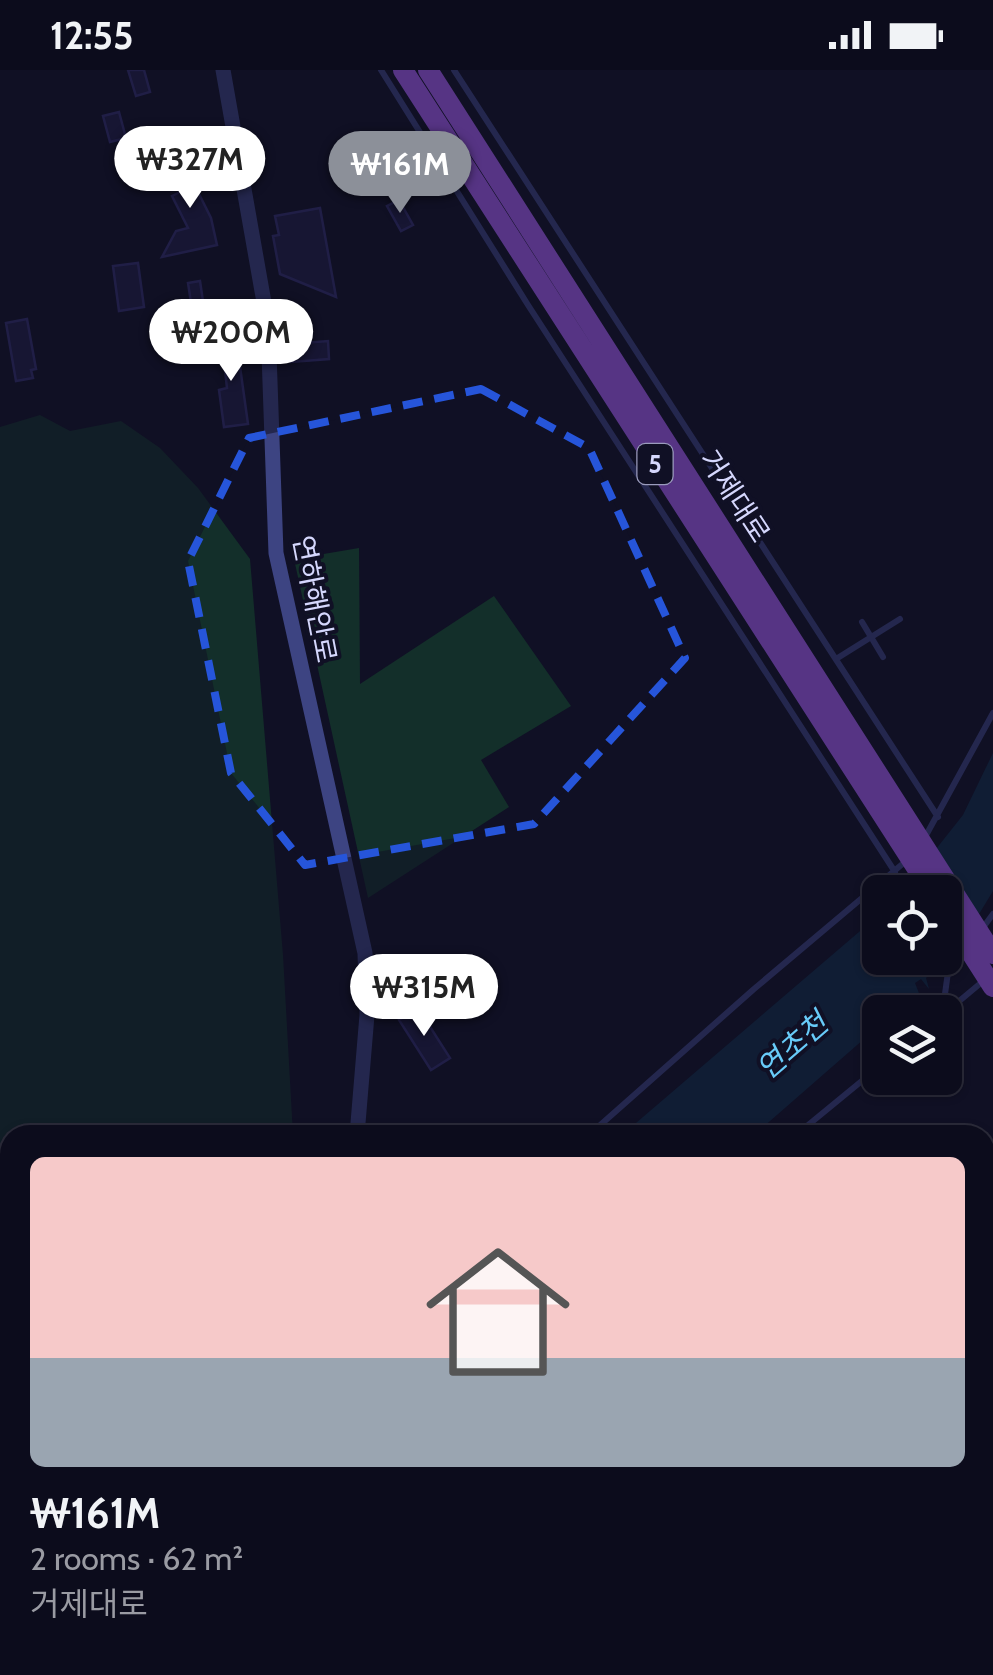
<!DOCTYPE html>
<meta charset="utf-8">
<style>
body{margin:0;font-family:Cabin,"Noto Sans KR",sans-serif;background:#151525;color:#f1f3f6;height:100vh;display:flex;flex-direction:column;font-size:38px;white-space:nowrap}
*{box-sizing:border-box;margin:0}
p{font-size:32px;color:#9a9ba3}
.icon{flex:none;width:55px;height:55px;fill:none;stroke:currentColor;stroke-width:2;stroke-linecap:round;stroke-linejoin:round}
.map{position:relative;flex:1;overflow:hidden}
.side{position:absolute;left:0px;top:1055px;width:995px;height:550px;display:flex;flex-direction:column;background:#0c0c1c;border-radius:30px 30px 0 0;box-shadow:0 2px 8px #0004,0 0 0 2px #2c2c3b}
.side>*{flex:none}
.controls{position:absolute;left:862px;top:805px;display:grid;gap:20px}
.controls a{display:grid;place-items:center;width:100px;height:100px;border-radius:15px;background:#0c0c1c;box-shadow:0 2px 8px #0004,0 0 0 2px #2c2c3b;font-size:50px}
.price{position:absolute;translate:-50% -85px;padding:0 22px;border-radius:35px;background:#fff;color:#222;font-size:32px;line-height:65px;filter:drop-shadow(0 2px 5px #0008)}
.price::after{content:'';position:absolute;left:50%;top:60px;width:30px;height:22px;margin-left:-15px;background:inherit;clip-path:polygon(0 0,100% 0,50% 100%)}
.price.current{background:#8c9099;color:#fff}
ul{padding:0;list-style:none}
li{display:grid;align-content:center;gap:20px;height:530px;padding:0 30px}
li+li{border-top:2px solid #2c2c3b}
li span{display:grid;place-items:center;height:310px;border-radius:15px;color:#555}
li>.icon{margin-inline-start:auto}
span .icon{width:180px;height:180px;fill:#fffc;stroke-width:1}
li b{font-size:42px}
.status{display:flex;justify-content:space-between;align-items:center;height:70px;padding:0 50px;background:#0c0c1c;direction:ltr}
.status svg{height:28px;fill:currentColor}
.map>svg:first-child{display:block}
</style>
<div class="status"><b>12:55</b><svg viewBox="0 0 49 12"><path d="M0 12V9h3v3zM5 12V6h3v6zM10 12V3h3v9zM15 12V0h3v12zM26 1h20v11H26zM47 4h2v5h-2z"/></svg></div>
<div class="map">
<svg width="993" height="1605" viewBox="0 0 993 1605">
<rect width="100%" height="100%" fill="#101025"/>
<path fill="#132f2a" d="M40 345 70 361 121 351 160 378 198 418 250 489 283 885 293 1065H10V1530L0 1536V357Z
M359 478 360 614 494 526 571 636 481 690 509 737 368 828 294 489Z"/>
<path fill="#102e48" d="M993 683V821L968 862 926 908 929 919 921 909 915 913 920 926 895 942H880V955L754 1065H622L880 844V888H945V822H902L963 745Z
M189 1595H296L294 1605H186Z"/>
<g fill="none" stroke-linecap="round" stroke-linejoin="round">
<path stroke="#102e48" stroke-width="5" d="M342 1605 344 1595"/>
</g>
<path fill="#1f1d45" stroke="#333070" stroke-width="2.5" d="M128 0H144L150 22 136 26Z
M119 42 126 68 110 72 103 46Z
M191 83 201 103 191 108 211 148 217 175 162 187 176 161 188 158 172 126 182 121 169 94Z
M399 130 413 155 401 161 387 136Z
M320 138 336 227 280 204 273 166 279 165 275 146Z
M138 193 144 237 119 241 113 196Z
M200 211 204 238 192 239 188 213Z
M27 249 36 299 31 300 33 308 16 311 6 253Z
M236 268 248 354 224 357 219 320 227 318 224 291H216L214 270Z
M328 271 329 289 291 292 290 274Z
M418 938 450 988 431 1000 399 950Z"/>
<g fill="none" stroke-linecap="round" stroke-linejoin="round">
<path stroke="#3d4482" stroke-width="6" d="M381 0 528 235 895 802
M454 0 938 747
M862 552 883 587
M836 589 900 549
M924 769 993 643
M982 859 993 844
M955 934 945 924 948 902 965 880
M945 943 982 912
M589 1065 754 919 906 791
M796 1065 880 996
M993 1127 990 1142 993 1160
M985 1230 993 1209
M985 1436 993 1443
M332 1605 335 1595"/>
<path stroke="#3d4482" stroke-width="15" d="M223 0 268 255 276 483 365 883 367 945 357 1065
M166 1605 169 1595"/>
<path stroke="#aa61f8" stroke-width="20" d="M403 0 932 822
M428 0 993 884
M945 842 993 917"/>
</g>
<path d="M0 0H993V1605H0ZM481 319 589 378 685 588 534 754 305 795 231 703 188 491 249 368Z" fill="#101025" fill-opacity=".55" fill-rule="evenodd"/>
<path fill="none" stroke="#2655da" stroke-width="8" stroke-dasharray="20 12" stroke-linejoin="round" d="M481 319 589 378 685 588 534 754 305 795 231 703 188 491 249 368Z"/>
<g text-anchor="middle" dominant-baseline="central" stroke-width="8" stroke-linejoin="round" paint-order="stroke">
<rect fill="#101025" stroke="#9a9bbc" stroke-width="2.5" x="637.5" y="374" width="35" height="40" rx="8"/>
<g font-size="25" font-weight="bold" fill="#d5d7fd">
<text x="655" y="394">5</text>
</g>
<g font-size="28" fill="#d5d7fd" stroke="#101025">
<text transform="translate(735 426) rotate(57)">거제대로</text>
<text transform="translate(315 529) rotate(79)">연하해안로</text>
</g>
<g font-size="30" font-style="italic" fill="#68cbf9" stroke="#101025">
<text transform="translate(792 976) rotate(-41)">연초천</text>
</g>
</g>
</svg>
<div class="controls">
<a><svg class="icon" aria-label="locate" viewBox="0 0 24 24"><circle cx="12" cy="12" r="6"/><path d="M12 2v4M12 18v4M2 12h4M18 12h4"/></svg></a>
<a><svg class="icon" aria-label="layers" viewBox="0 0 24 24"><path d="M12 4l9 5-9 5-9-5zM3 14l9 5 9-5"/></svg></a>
</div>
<b class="price" style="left:190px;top:141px">₩327M</b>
<b class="price current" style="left:400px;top:146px">₩161M</b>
<b class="price" style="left:231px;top:314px">₩200M</b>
<b class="price" style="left:424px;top:969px">₩315M</b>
<section class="side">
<ul>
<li><span style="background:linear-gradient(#f6c9c9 65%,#9aa5b1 0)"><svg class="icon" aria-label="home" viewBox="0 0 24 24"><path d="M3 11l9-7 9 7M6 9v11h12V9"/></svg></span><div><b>₩161M</b><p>2 rooms · 62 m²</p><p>거제대로</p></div></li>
</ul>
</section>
</div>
